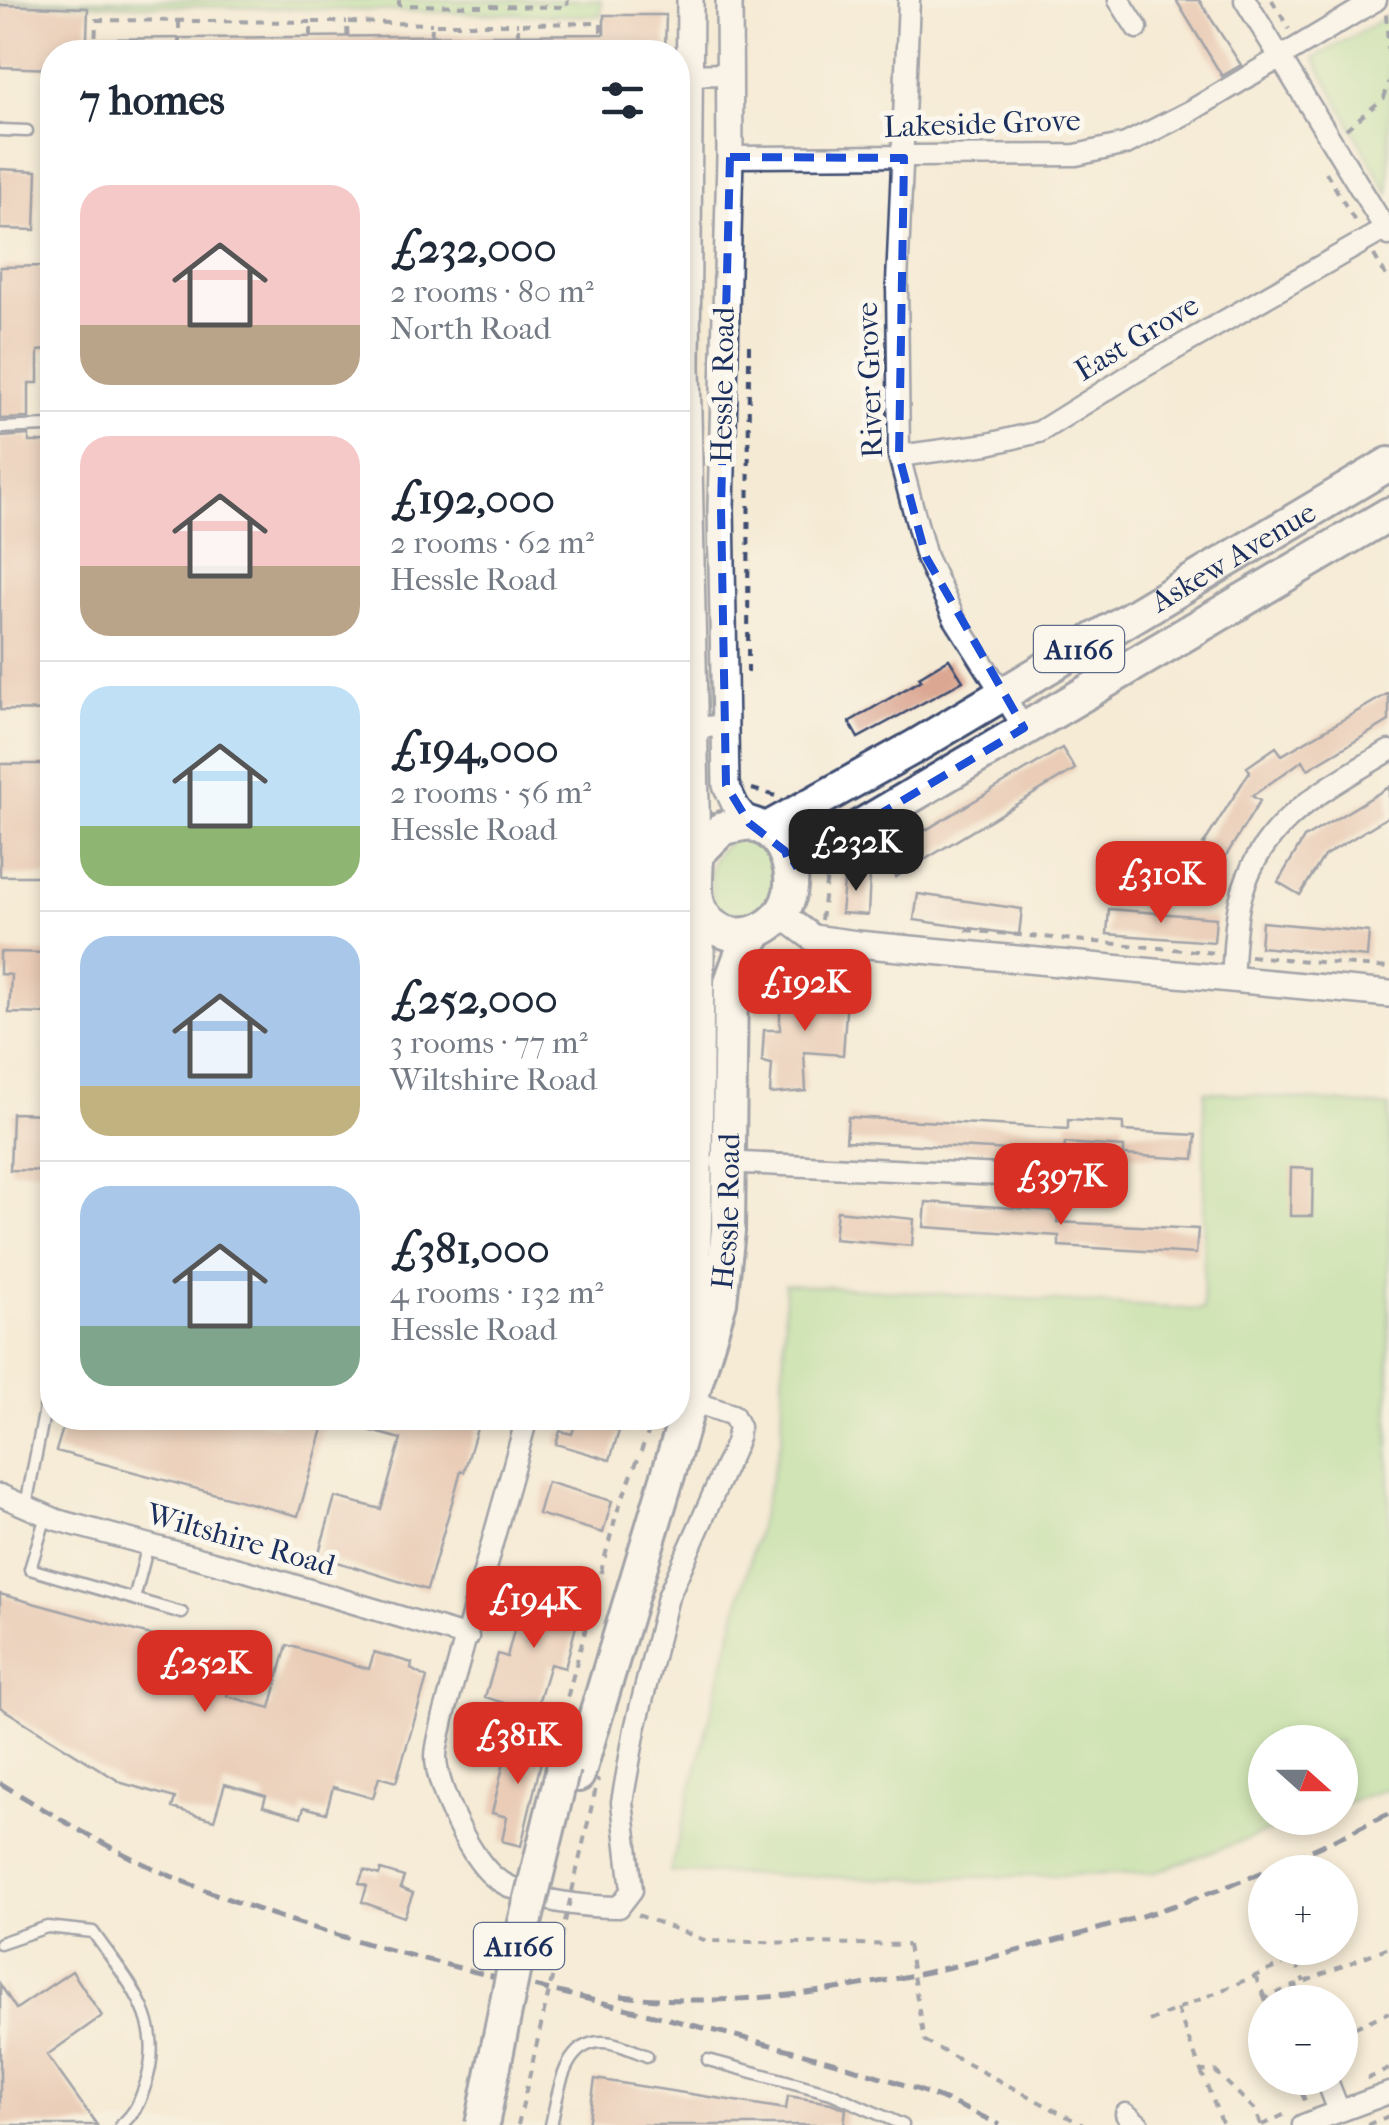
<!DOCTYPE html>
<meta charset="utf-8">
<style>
body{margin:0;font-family:"IM FELL French Canon",serif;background:#f6f6f7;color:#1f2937;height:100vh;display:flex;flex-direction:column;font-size:38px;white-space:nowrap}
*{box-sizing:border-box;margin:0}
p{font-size:32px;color:#747a83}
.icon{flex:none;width:55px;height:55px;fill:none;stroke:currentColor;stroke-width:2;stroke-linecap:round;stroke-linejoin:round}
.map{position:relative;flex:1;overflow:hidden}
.side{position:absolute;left:40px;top:40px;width:650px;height:1390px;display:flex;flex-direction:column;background:#fff;border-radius:40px;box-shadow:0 5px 15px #0003}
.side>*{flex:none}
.needle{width:65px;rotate:111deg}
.tools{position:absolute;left:1248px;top:1725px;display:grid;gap:20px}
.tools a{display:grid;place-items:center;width:110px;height:110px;border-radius:50%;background:#fff;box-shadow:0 5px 15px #0003;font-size:50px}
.price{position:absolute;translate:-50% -85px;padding:0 22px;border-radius:20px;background:#d93025;color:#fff;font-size:32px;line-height:65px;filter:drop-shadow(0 2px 5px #0008)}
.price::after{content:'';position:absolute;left:50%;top:60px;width:30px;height:22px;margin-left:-15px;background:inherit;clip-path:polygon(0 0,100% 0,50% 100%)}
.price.on{background:#222;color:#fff}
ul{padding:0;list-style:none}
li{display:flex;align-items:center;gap:30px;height:250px;padding:0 40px}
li+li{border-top:2px solid #e0e1e3}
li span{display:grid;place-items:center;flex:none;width:280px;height:200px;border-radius:30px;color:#555}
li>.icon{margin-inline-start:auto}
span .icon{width:120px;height:120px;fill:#fffc;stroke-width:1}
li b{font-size:42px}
h2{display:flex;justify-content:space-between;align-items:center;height:120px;padding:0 40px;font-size:42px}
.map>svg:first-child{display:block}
</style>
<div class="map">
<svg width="1389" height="2125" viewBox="0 0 1389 2125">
<rect width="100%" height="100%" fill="#fbf7ec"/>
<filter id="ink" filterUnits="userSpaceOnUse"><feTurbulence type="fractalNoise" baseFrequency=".01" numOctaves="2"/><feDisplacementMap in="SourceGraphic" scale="20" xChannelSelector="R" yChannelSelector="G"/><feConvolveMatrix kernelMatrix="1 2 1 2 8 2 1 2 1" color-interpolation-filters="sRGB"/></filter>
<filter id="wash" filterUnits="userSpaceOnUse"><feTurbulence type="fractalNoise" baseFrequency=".0048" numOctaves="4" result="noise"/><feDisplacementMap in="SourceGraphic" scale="40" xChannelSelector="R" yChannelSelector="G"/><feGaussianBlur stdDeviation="2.25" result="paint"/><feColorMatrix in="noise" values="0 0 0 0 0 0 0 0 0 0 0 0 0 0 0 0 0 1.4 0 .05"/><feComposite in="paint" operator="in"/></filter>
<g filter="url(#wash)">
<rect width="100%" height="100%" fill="#f5ebd5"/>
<path fill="#a3dc8e" stroke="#5f8676" stroke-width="2.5" d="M0 0H601V16L0 2Z
M1389 16V195L1314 58Z
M738 834 773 852 778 886 763 919 733 922 713 904C710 863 705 860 738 834Z
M1205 1091 1389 1107V1788L1340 1805V1742H1265V1818H1306L1153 1873 894 1879 670 1872 782 1435 785 1284 1203 1310Z"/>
<g id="blocks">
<path fill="#dba793" d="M1176 0H1199L1241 65 1222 76Z
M0 5 88 8 87 39 604 34V15H666L665 52H52V69L0 67Z
M0 169 37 171 35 230 0 229Z
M47 266 48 350 38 351V383H29V418L0 419V267Z
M29 435V442H52V711L0 710V437Z
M949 659 963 681 858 738 849 722 921 680 919 677Z
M1389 693V721L1308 769 1303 760 1252 796 1260 801 1224 859 1203 845 1250 771 1247 767 1276 747 1282 755Z
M1062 748 1075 769 896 877 883 856Z
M0 764H52V876H0Z
M1389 787V816L1324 856 1300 895 1278 882 1304 838Z
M845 872 870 875 868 915 841 913Z
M918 894 1022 909 1019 935 914 920Z
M1109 909 1216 918 1214 942 1107 934Z
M1262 922 1369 932 1367 957 1260 947Z
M0 952 52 953V1014L9 1013 11 975 0 974Z
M824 982 848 983 843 1055 804 1052 806 1091 770 1094 772 1064 762 1062 764 1030H780V994L824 993Z
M12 1113 52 1114V1171L10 1170Z
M848 1117 1068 1129V1120L1123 1123V1131L1196 1135 1194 1159 1124 1155V1147L1065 1143 1064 1153 846 1141Z
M1291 1168 1313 1169 1312 1216H1290Z
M926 1202 1058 1211 1057 1222 1198 1229 1196 1254 1059 1246V1236L924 1227Z
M837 1211 914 1219 912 1246 834 1239Z
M66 1418H248L278 1426 281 1418H326L298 1516 56 1451Z
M341 1418H480L464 1472 461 1471 427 1590 318 1556 335 1497 381 1509 401 1439 340 1422Z
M577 1419 619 1431 610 1460 556 1444 560 1431 572 1434Z
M547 1482 612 1501 603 1533 538 1514Z
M524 1592 581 1607 565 1668 550 1664 535 1713 485 1697 498 1654 507 1657Z
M0 1594 165 1639 155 1673 188 1682 193 1662 233 1674 227 1696 270 1708 287 1645 369 1669 374 1652 412 1663 411 1669 427 1678 396 1782 379 1777 373 1798 333 1787 326 1813 304 1807 301 1817 263 1806 266 1796 225 1784 214 1820 172 1808 175 1798 122 1783 0 1707Z
M510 1737 545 1745 521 1846 502 1841 507 1817 492 1813Z
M364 1870 379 1875 381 1870 404 1877 400 1888 413 1893 404 1917 362 1902 367 1886 359 1883Z
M72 1971 102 2016 47 2055 97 2125H0V1984L16 2009Z
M595 2079 786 2109 788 2096 831 2103 846 2109 844 2125H588Z"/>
</g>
</g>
<g filter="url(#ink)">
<use href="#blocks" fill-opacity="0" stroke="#3c4b70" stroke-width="2.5"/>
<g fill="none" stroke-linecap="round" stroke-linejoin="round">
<defs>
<path id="service" d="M0 130 27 131
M0 428 46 426 52 421
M26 1505 52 1373
M46 1516 30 1569 182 1613
M134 1599 148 1545
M0 1943 47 1927 93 1932C128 1983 168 2021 145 2086 139 2103 135 2113 121 2125
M708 2060 831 2093 903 2125
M551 2125C558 2096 562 2043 601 2042 615 2041 634 2051 647 2056"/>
<path id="minor" d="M909 0 897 283 899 456 926 557 954 618 1024 728
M1119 0 1137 28
M1245 0 1389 235
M678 75 730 74
M730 157 1076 155 1126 144 1189 112 1376 0
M899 456 988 444 1039 432 1135 372 1389 227
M678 728 725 726
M1232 979C1234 954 1234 926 1240 901 1258 822 1325 789 1389 751
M721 1162 1089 1179
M527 1418 443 1719C441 1731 436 1745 436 1757 436 1788 472 1863 498 1880 531 1901 581 1907 619 1907L632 1890 622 1802 635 1729 668 1597 736 1443 739 1427 733 1415 679 1397
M0 1495 57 1520 246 1571 468 1637
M1326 2078 1339 2111
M1126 2114 1139 2125
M1303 2125 1389 2093"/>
<path id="tertiary" d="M690 0 687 366 697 854
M729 0 730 157 721 508 726 785 736 807 749 823
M782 915 813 938 857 944 1389 994"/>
<g id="primary">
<path d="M749 823C769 829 780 838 787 858 811 926 726 962 700 909 693 895 697 869 697 854L723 828Z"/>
<path id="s1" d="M767 829 916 746 1389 464"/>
<path d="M791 867 1389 514"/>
<path d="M678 1361 691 1303 695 1225 698 907"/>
<path id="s2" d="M578 1775 720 1302 728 1231 731 982 740 957 756 933"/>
</g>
</defs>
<use href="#service" stroke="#3c4b70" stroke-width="15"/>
<use href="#minor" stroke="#3c4b70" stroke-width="25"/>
<use href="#tertiary" stroke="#3c4b70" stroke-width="30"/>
<use href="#primary" stroke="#3c4b70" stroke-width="38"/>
<path stroke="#3c4b70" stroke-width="4" stroke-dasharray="8 8" stroke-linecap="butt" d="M399 0V5L568 7 567 0
M1272 0 1289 29
M1386 14 1389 59
M179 21V52
M95 52 96 20 311 22
M311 52V22H347
M348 52 347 22 432 24
M431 52 432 24H518
M518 52V24L601 23V52
M1346 129 1384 98 1389 82
M1326 172 1357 225
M1374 255 1389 281
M748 673 749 342
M752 789 776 796
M821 920 827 876
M966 930 1215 953
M1250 956 1389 968
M788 961 843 966
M763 969 781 966 799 953
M555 1743 617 1512 654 1418
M638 1915 707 1941 908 1945
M1290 1948 1304 1982
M1255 1976 1265 1998
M1296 1986 1302 2002
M1266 2002 1265 1998 1389 1947
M1177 2009 1201 2071H1215L1254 2109 1261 2125
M1149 2021 1295 1959
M1340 2034 1389 2012
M924 2041 1083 2125
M1201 2071 1223 2125
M1296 2078 1307 2106
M1367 2079 1389 2069
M1262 2125 1290 2112
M1367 2125 1389 2116"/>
<use href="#service" stroke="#fff" stroke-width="10"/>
<use href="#minor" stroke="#fff" stroke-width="20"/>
<use href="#tertiary" stroke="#fff" stroke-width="25"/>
<use href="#primary" stroke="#fff" stroke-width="32"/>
<path stroke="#1b2f5e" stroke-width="5" stroke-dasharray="15 8" stroke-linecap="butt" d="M0 1783C56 1817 112 1851 173 1877 331 1944 503 1977 669 2019 781 2048 896 2073 1000 2125
M621 1996C747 2010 875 1986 997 1956 1080 1935 1164 1912 1244 1880 1293 1860 1341 1836 1389 1814"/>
<defs>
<path id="primary-bridge" d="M482 2125 513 1972 563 1768"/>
</defs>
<use href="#primary-bridge" stroke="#3c4b70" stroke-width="38" stroke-linecap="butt"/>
<path stroke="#3c4b70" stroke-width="4" stroke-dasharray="8 8" stroke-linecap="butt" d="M908 1945 924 2041
M518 2125 598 1779"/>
<use href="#primary-bridge" stroke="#fff" stroke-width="32"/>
</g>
</g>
<path d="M0 0H1389V2125H0ZM730 157 904 158 899 456 926 557 1024 728 791 867 785 851 749 823 726 785 721 508Z" fill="#f5ebd5" fill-opacity=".55" fill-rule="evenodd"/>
<path fill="none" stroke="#1d4ed8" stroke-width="8" stroke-dasharray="20 12" stroke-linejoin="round" d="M730 157 904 158 899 456 926 557 1024 728 791 867 785 851 749 823 726 785 721 508Z"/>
<g text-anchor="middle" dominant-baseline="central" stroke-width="10" stroke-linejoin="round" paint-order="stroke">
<g fill="#fbf7ec" stroke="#5e6b89" stroke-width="2.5">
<rect x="1034" y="626" width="90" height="46" rx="8"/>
<rect x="474" y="1923" width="90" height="46" rx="8"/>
</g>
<g font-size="28" font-weight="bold" fill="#1b2f5e">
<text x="1079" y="649">A1166</text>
<text x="519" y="1946">A1166</text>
</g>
<g font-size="30" fill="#1b2f5e" stroke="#fbf7ec">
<text transform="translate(982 124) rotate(-2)">Lakeside Grove</text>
<text transform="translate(1137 338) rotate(-31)">East Grove</text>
<text transform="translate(870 380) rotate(-92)">River Grove</text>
<text transform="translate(723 385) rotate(-89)">Hessle Road</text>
<text stroke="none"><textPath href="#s1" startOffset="540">Askew Avenue</textPath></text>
<text stroke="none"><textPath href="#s2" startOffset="585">Hessle Road</textPath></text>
<text transform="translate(241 1540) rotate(16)">Wiltshire Road</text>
</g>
</g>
</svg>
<div class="tools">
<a><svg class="needle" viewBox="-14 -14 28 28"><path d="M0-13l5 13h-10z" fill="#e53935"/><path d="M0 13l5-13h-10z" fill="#747a83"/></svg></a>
<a>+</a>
<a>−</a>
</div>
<b class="price on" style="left:856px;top:894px">£232K</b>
<b class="price" style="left:1161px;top:926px">£310K</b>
<b class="price" style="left:805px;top:1034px">£192K</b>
<b class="price" style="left:1061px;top:1228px">£397K</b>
<b class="price" style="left:534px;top:1651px">£194K</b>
<b class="price" style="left:205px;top:1715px">£252K</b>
<b class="price" style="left:518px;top:1787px">£381K</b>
<section class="side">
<h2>7 homes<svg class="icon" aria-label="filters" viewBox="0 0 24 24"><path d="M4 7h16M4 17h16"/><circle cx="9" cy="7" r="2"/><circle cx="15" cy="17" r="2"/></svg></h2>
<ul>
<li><span style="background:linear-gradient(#f6c9c9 70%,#b9a48a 0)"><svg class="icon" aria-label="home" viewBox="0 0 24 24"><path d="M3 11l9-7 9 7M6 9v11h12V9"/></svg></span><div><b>£232,000</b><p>2 rooms · 80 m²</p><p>North Road</p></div></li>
<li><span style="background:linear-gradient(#f6c9c9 65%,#b9a48a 0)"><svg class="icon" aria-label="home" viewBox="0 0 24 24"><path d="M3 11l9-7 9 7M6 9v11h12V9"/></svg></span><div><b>£192,000</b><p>2 rooms · 62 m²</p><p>Hessle Road</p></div></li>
<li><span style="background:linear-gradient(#bfe0f5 70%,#8fb573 0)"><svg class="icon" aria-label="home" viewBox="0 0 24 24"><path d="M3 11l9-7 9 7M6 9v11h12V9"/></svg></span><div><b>£194,000</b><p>2 rooms · 56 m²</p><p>Hessle Road</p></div></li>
<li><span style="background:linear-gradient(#a9c7e8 75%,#c2b280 0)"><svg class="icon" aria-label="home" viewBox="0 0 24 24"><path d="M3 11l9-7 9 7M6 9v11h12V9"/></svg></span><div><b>£252,000</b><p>3 rooms · 77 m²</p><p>Wiltshire Road</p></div></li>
<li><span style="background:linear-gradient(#a9c7e8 70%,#7fa58c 0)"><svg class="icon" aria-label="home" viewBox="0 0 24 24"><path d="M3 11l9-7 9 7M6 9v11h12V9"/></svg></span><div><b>£381,000</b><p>4 rooms · 132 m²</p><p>Hessle Road</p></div></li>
</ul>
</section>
</div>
